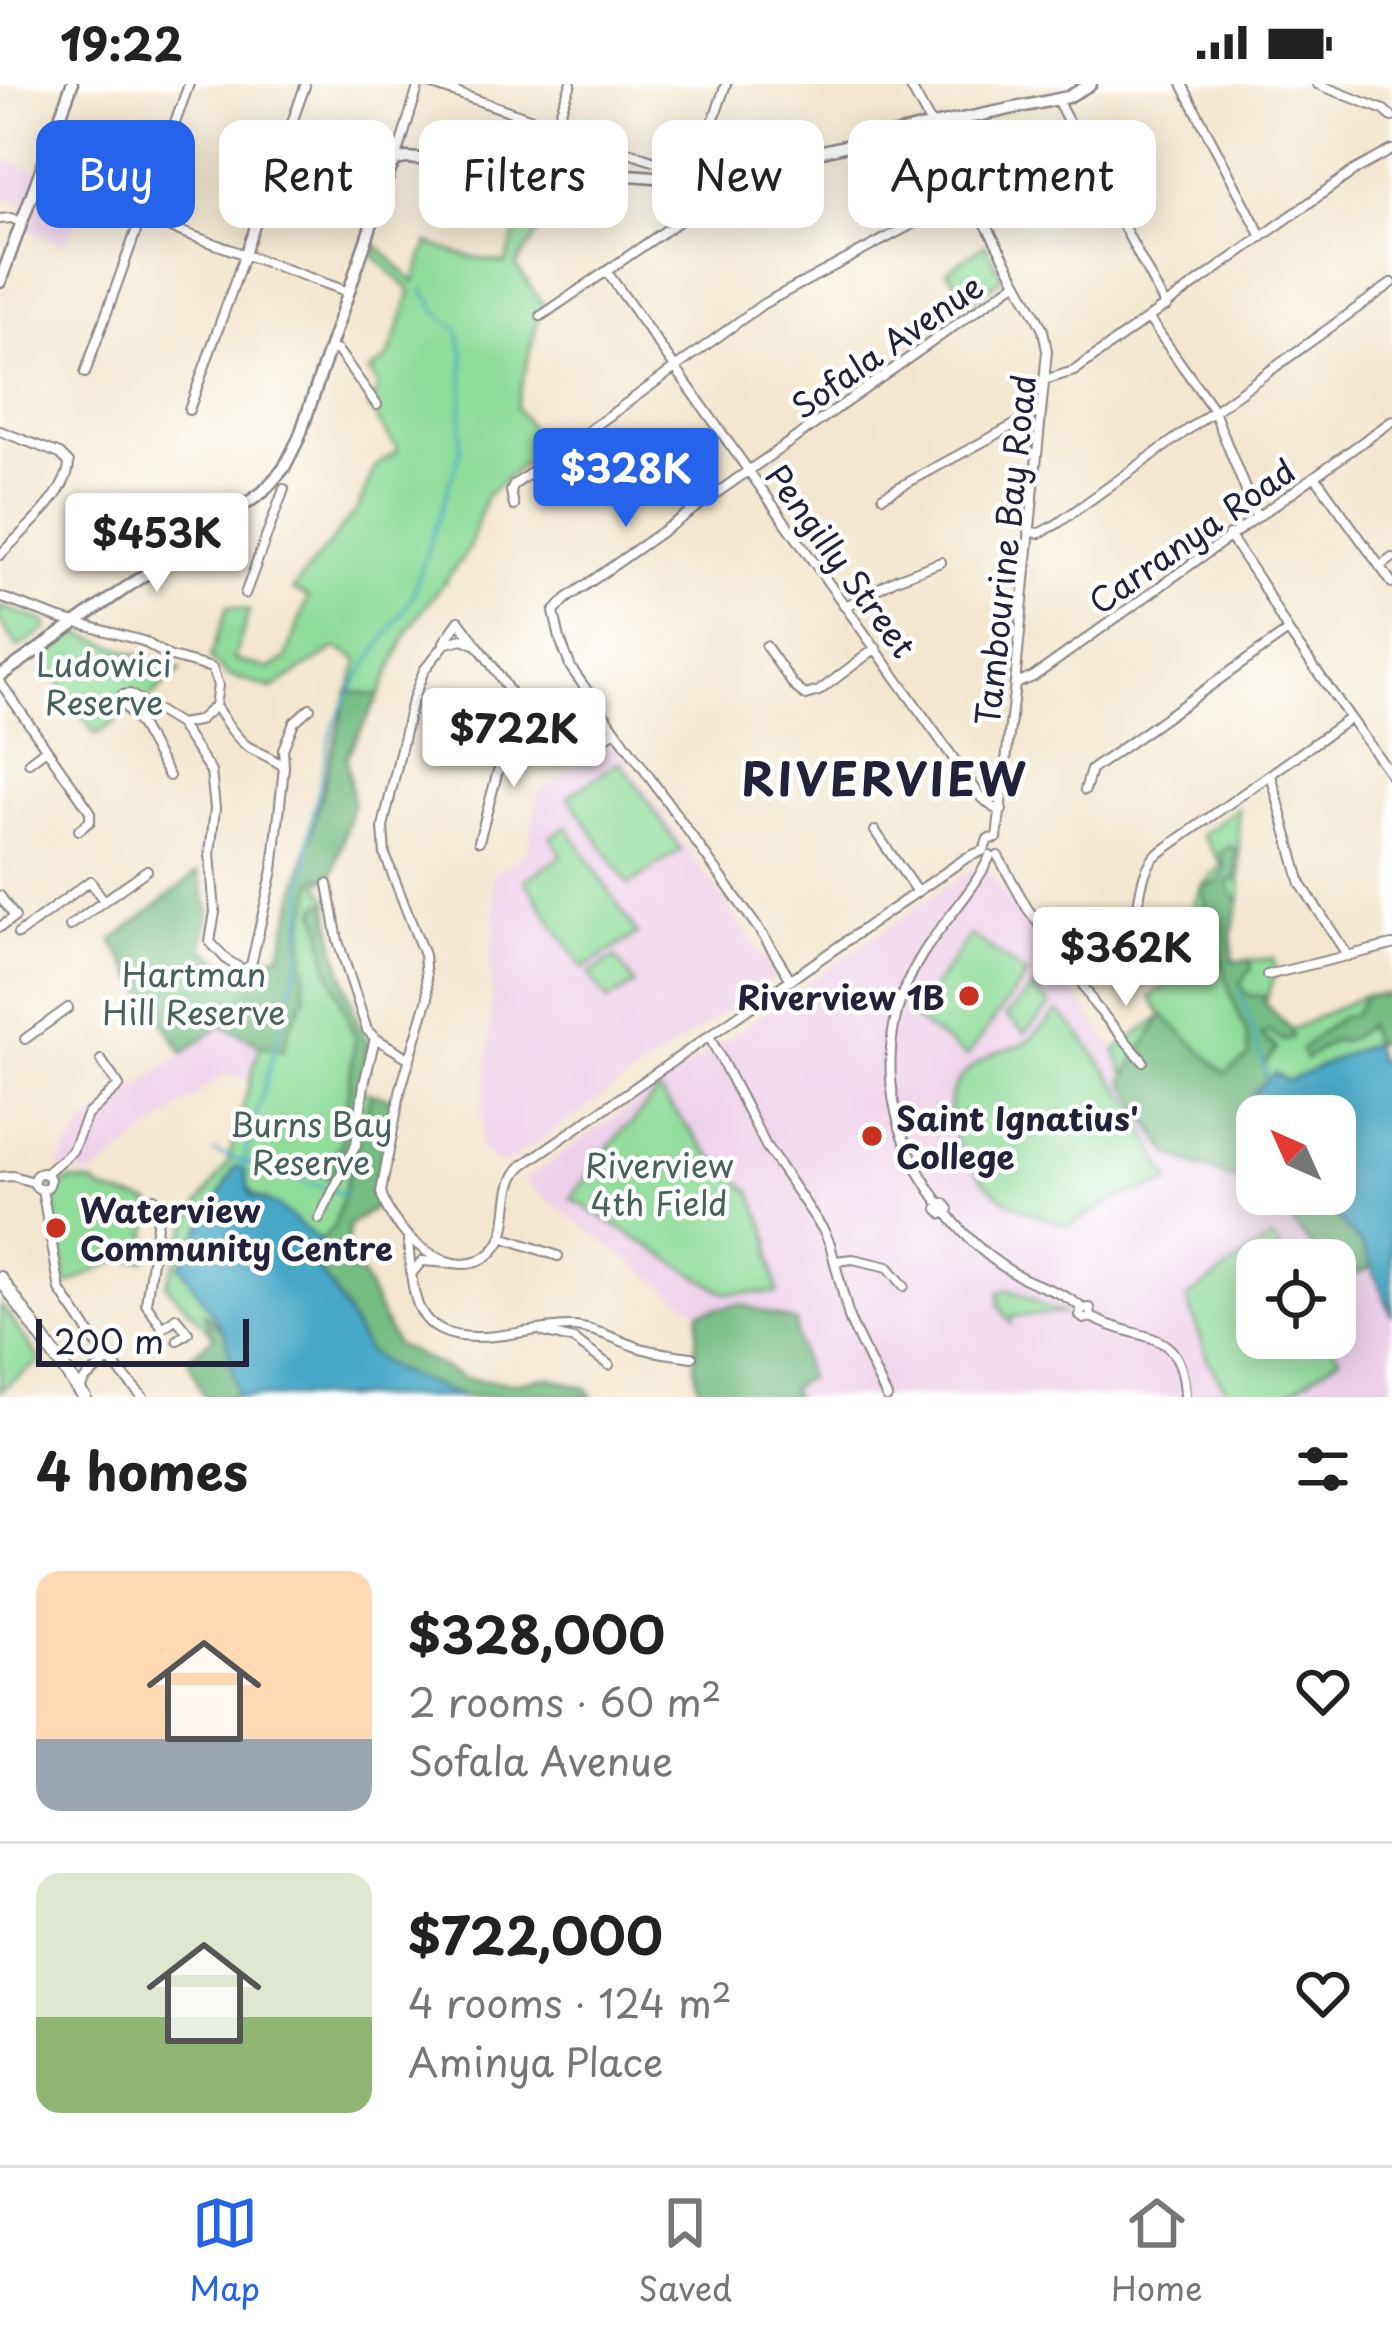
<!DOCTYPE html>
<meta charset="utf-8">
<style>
body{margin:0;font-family:"Playpen Sans",sans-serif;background:#f2f2f2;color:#222;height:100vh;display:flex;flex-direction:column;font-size:45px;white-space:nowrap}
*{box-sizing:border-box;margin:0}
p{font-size:39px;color:#767676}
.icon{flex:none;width:66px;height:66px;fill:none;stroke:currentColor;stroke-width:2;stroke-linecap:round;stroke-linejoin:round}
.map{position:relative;height:1313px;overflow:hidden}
.drawer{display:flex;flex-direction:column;background:#fff;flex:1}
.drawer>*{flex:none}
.top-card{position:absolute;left:36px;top:36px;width:1320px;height:108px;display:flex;gap:24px}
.needle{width:78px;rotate:315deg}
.fabs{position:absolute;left:1236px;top:1011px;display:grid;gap:24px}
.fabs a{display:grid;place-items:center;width:120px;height:120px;border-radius:24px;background:#fff;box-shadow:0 6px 30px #0003;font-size:60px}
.scale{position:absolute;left:36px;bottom:30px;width:213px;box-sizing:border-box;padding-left:12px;border:6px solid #22223b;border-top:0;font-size:33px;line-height:42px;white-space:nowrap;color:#22223b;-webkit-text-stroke:9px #fff;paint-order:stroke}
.price{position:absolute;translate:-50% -102px;padding:0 27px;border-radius:12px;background:#fff;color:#222;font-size:39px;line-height:78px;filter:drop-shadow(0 3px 6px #0008)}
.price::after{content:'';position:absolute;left:50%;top:72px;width:36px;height:27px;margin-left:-18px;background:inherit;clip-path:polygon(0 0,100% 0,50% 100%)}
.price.current{background:#2563eb;color:#fff}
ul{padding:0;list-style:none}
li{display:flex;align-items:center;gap:36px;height:300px;padding:0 36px}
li+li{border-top:3px solid #e0e0e0}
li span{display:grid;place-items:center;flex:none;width:336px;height:240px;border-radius:24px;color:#555}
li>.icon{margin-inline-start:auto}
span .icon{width:144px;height:144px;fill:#fffc;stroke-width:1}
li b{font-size:51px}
h2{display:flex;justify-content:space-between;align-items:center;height:144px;padding:0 36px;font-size:51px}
.pill{padding:0 42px;border-radius:24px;background:#fff;box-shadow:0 6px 30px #0003;font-size:42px;line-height:108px}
.pill.current{background:#2563eb;color:#fff}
.status{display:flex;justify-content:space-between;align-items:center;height:84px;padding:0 60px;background:#fff;direction:ltr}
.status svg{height:33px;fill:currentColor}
.tab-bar{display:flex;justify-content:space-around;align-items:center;height:168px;border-top:3px solid #e0e0e0;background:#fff;font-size:33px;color:#767676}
.tab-bar a{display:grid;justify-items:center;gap:6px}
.tab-bar .current{color:#2563eb}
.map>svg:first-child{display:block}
</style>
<div class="status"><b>19:22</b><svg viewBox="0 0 49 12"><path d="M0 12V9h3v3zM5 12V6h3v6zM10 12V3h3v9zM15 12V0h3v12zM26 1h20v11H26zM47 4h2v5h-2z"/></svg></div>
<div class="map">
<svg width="1392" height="1313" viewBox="0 0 1392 1313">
<rect width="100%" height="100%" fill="#fff"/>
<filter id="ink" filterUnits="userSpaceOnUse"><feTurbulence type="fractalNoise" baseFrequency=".00833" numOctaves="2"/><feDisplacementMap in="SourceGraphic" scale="24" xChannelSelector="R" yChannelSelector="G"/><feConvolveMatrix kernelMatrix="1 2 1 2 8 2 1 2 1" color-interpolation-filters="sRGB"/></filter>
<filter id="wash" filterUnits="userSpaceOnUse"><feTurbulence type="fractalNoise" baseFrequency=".004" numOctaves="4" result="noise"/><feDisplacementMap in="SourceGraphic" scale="48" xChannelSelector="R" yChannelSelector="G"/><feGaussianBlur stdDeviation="2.7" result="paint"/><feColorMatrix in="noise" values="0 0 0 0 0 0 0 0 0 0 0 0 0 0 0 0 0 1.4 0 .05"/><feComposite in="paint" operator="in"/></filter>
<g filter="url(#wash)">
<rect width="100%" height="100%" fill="#f3e7cf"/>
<path fill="#edd0e8" d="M64 61 100 75 66 161 25 145 33 125 0 111V73L50 93Z
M607 660 615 661 776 892 503 1082 480 1065 493 914 489 879 495 850 493 790 528 768 538 709Z
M982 778 1115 966 1124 996 1145 1033 1203 1085 1239 1097 1276 1124 1303 1150 1322 1176H1257V1254H1335V1198L1372 1183 1392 1232V1313H700L694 1280 698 1228 523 1097Z
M222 941 260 961 250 994 223 991 93 1092 57 1084 85 1042Z"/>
<path fill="#90dc99" stroke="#597f6a" stroke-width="3" d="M534 96 572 99 516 182 542 219 516 323 544 362 486 412 469 465 409 545 379 612 346 673 353 721 333 791 319 799 328 816 336 865 357 937 368 959 360 1006 392 1015 375 1105 378 1121 349 1141 347 1161 395 1260 466 1295 512 1299 547 1293 586 1304 592 1313H463L392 1286 267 1116C248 1111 248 1104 245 1085L237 1083 180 1182 226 1248 237 1313H204L188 1276 214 1252 166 1201 193 1129 227 1081 260 961 329 675 359 576 336 564 272 605 227 591 210 574 228 522 249 527 234 576 270 585 286 575 308 513 292 506 358 424 375 383 398 366 370 325 378 301 369 288 388 274 411 208 373 170 376 161 414 198 428 159 459 170 505 180Z
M985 160 1003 194 972 217 947 187Z
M0 522 46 538 47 545 18 564 0 538Z
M78 549 181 586 158 607 96 651 41 574Z
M620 677 681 766 629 801 568 712Z
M1238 724 1241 810 1232 850 1233 878 1273 874 1276 887 1265 919 1291 946 1362 912 1373 960C1342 969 1317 986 1287 997L1275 989 1250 1040 1254 1064 1257 1066V1110H1313L1372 1183 1335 1198V1176H1322C1301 1147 1267 1109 1234 1095 1215 1087 1190 1084 1173 1071 1150 1055 1127 993 1115 966L1163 932 1150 913 1174 897 1183 848 1201 803 1222 781 1202 751Z
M567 742 637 850 583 885 525 796 562 772 551 753Z
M971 851 1027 891 967 973 911 933Z
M615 873 635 900 608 917 589 890Z
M1033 904 1051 921 1025 949 1006 932Z
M1058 927C1091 958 1110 996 1141 1030L1138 1033 1170 1098 1119 1114 1068 1142C1047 1135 1026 1128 1007 1116 974 1095 929 1035 959 996 968 984 983 975 997 968 1005 965 1016 964 1024 960 1036 952 1048 937 1058 927Z
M658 1007 709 1069 752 1109 770 1156V1171L778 1209H725L571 1114 624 1044 631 1040Z
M72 1096 93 1099 103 1107 151 1119 145 1176 121 1175 67 1201 52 1111 54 1103Z
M1272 1154 1290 1176H1257V1254H1327L1340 1273 1282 1313H1232L1209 1279 1187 1214Z
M1008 1206C1033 1211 1036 1225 1065 1229L1012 1233 1011 1240 999 1221V1208Z
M0 1220 41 1277 0 1307Z"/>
<path fill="#74bc81" stroke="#4b6f5e" stroke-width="3" d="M348 607 379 612 346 673 353 721 333 791 315 795 304 842 305 914 291 941 283 967 260 961 222 941 183 969 112 857 198 788 209 827 203 864 237 887 251 888 263 875 280 870Z
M1229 763 1236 764 1237 797 1231 795 1228 799 1234 813 1240 815 1232 850 1233 877 1249 876 1252 884 1240 900 1248 911 1265 912V919L1291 946 1292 954 1284 957 1269 948 1261 951 1277 964 1265 980 1266 997 1254 1008 1260 1024 1250 1039 1254 1064 1257 1066V1110H1313L1363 1162 1372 1183 1335 1198V1176H1322L1303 1150 1276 1124 1239 1097 1171 1071 1123 996 1163 931 1225 989 1249 972 1247 951 1230 909 1201 803 1219 798 1225 783 1220 769Z
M321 819H328L336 865 357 937 368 959 350 1060 330 1095 320 1089 341 1059 355 955 328 882 321 839 316 826Z
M1392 910V954L1373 960 1367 941 1353 953 1343 957H1332L1305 976 1301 966 1340 933 1353 931 1362 917V912Z
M371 1009 392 1015 375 1105 378 1121 349 1141 347 1161 395 1260 466 1295 512 1299 547 1293 586 1304 592 1313H463L392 1286 367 1267 332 1204 311 1177 320 1157 334 1142Z
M740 1220 796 1238V1254L808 1293 791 1304 795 1313H700L694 1280 699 1228Z
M203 1228 226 1248 237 1313H204L188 1276 214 1252Z"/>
<path fill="#46a8c6" stroke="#346580" stroke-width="3" d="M1373 960 1378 977 1392 974V1232L1363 1162 1313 1110H1335V1032H1257V1066L1254 1064 1250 1039 1260 1024 1254 1008 1275 989 1288 997C1317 986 1342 969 1373 960Z
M236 1082 245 1085 249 1107 252 1112 278 1122 320 1157 311 1177 332 1204 367 1267 392 1286 463 1313H237L225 1248 180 1182Z"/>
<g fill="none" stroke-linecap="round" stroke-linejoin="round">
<path stroke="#46a8c6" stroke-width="3" d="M1240 906 1268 995
M214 1068 346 1111
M242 1084 298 879 310 745 328 660 337 633 357 596 411 515 460 369 464 271 458 246 438 228 423 206"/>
</g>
</g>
<g filter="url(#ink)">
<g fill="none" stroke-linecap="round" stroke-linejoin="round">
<defs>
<path id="street" d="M430 0 661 79
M909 0 1036 232 1043 246 1047 267 1015 600 997 754
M1182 0 1262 153
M1317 0 1384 26 1392 33
M1057 16 1166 223
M554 45 571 0
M396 76 419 0
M599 89 603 61
M37 96 349 208
M0 135 11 134 21 138
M607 188 981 713 994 724 1002 726
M541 232 678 138 726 0
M1149 235 1213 325 1256 432
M330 264 338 267 377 321
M85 289 189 0
M1044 296 1074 287 1355 86 1392 66
M189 326 305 2
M0 347 60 370 69 379C68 410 22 448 0 471
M1315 392 1392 499
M883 412 1038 328
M514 422 511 407 514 401 763 220 969 110
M1029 448 1040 449 1057 440 1392 199
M1229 451 1261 499 1288 547 1392 692
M1380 483 1392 474
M245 510 284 405
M0 513 61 535 143 557 168 572 212 584 218 601 215 622C224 635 234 652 247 662 259 669 272 674 283 682
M846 522 896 495 941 478
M444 558 459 537 474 557
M766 562 794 602 805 611 819 607 876 564
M0 598 90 727V737L79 746
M1015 600 1033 593 1392 337
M122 611 130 610 179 640 211 688 215 724 210 770 215 828 210 858 227 876 243 886 251 881 273 786 284 683 283 665 294 638 310 624
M122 611 124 621 140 641 169 692
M179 640 198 637 215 622
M615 647C545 699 515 605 477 561L463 555 446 559 424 586 411 621 383 743 385 771 424 871 428 914 401 1004 381 1108C390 1148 455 1206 493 1167 516 1143 498 1104 523 1081L966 774 984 766 988 755 997 754
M29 678 46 665
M1271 691 1301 800 1348 872
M1085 706 1091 686 1288 547
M875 747 917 808
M479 757 498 687 504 678 541 649
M998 772 1027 824 1079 894 1094 920 1143 977
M328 800 338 857 367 946 375 954 410 975
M0 812 15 833 0 843
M70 842 104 817
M18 850 90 797 104 817 147 786
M1267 891 1392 861
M1079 894C1094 882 1114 872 1126 856 1143 831 1135 796 1155 772L1350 634
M791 896 765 854 571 584 560 555 554 528 566 515 1017 198
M709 952 766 1062 824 1147 830 1160 850 1237 887 1313
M25 955 68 924
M34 1097a8 8 0 1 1 16 0a8 8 0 1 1-16 0Z
M45 1090 72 1067 87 1031 119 1002 101 976
M0 1093 13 1092 33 1098
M42 1105 60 1206 103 1269 143 1313
M154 1114 158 1134 146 1220 163 1244 176 1234 188 1249 178 1256
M944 1119 949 1125 943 1130 938 1125Z
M940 1120C884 1046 872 952 922 871 943 837 973 809 990 772
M947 1129C967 1155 992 1178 1021 1193 1042 1204 1064 1208 1082 1224
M319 1135 356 1061 364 1000 375 954
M502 1153 558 1172
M408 1157C410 1178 411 1202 418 1221 441 1279 529 1240 574 1243 596 1245 616 1255 637 1263 655 1269 673 1270 692 1273
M835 1177 853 1175 888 1183 904 1202
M412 1189 422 1177 451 1179
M1091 1233 1090 1224 1081 1225 1080 1232 1084 1235 1091 1233C1141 1260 1183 1240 1185 1313
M543 1248 574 1256 609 1281
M79 1306 85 1295 110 1275"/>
<path id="secondary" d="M0 198 72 0
M0 592 263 408 284 384 299 354 390 86 396 76 406 74 694 96 708 94 933 41 1068 13 1091 0"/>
<path id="primary" d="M0 1194 84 1313"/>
</defs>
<use href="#street" stroke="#8a8485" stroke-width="12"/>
<use href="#secondary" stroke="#8a8485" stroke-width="15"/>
<use href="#primary" stroke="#8a8485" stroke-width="16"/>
<use href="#street" stroke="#fff" stroke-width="8"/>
<use href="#secondary" stroke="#fff" stroke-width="10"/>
<use href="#primary" stroke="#fff" stroke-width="12"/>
</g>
</g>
<g fill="#c8321e" stroke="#fff" stroke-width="4.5">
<circle cx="969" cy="912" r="12"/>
<circle cx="872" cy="1052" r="12"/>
<circle cx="56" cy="1144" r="12"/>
</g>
<g text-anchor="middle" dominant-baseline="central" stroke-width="9" stroke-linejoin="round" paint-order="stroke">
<g font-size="33" fill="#22223b" stroke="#fff">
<text transform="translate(886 261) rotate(-35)">Sofala Avenue</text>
<text transform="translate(1191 451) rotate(-35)">Carranya Road</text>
<text transform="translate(1004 466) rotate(-84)">Tambourine Bay Road</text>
<text transform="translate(842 476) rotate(54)">Pengilly Street</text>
</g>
<g font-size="33" fill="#48635c" stroke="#fff">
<text x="104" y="579">Ludowici<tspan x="104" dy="38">Reserve</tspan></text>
<text x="194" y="889">Hartman<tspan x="194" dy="38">Hill Reserve</tspan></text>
<text x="311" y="1039">Burns Bay<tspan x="311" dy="38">Reserve</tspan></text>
<text x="659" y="1080">Riverview<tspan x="659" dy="38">4th Field</tspan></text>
</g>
<g font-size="33" font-weight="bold" fill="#22223b" stroke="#fff" text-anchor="start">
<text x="945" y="912" text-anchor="end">Riverview 1B</text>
<text x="896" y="1033">Saint Ignatius'<tspan x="896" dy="38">College</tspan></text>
<text x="80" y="1125">Waterview<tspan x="80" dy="38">Community Centre</tspan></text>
</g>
<g font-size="45" font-weight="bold" letter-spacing="3" fill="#22223b" stroke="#fff">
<text x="885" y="693">RIVERVIEW</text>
</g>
</g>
</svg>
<div class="fabs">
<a><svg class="needle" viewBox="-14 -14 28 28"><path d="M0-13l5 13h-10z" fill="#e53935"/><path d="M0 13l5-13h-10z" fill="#767676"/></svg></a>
<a><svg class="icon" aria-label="locate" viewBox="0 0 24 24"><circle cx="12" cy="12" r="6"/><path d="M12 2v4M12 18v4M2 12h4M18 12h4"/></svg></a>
</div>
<div class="scale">200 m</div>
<b class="price current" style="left:626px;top:446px">$328K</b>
<b class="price" style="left:157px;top:511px">$453K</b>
<b class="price" style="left:514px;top:706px">$722K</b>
<b class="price" style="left:1126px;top:925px">$362K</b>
<div class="top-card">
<a class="pill current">Buy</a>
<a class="pill">Rent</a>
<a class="pill">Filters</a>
<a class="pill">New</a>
<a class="pill">Apartment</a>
</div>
</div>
<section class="drawer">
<h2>4 homes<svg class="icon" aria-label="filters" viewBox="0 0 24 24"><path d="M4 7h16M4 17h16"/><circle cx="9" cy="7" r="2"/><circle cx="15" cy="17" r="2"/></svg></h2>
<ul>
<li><span style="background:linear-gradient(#ffd9b3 70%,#9aa5b1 0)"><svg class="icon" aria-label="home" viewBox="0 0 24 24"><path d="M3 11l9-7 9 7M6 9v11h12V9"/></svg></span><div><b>$328,000</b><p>2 rooms · 60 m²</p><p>Sofala Avenue</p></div><svg class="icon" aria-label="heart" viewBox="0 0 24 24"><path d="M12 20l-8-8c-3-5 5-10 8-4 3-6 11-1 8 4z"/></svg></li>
<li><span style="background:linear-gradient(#dfe7d0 60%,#8fb573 0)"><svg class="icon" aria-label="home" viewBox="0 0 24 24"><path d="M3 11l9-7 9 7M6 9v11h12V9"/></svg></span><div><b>$722,000</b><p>4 rooms · 124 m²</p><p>Aminya Place</p></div><svg class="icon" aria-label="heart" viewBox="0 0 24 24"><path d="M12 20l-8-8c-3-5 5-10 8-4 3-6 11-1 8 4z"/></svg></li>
</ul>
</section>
<nav class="tab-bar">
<a class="current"><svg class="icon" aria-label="map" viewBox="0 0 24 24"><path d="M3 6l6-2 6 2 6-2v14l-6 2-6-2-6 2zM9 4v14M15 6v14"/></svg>Map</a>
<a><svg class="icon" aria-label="saved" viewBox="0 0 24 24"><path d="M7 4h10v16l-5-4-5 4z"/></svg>Saved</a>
<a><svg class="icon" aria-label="home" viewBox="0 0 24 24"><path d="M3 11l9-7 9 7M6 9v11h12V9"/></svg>Home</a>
</nav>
